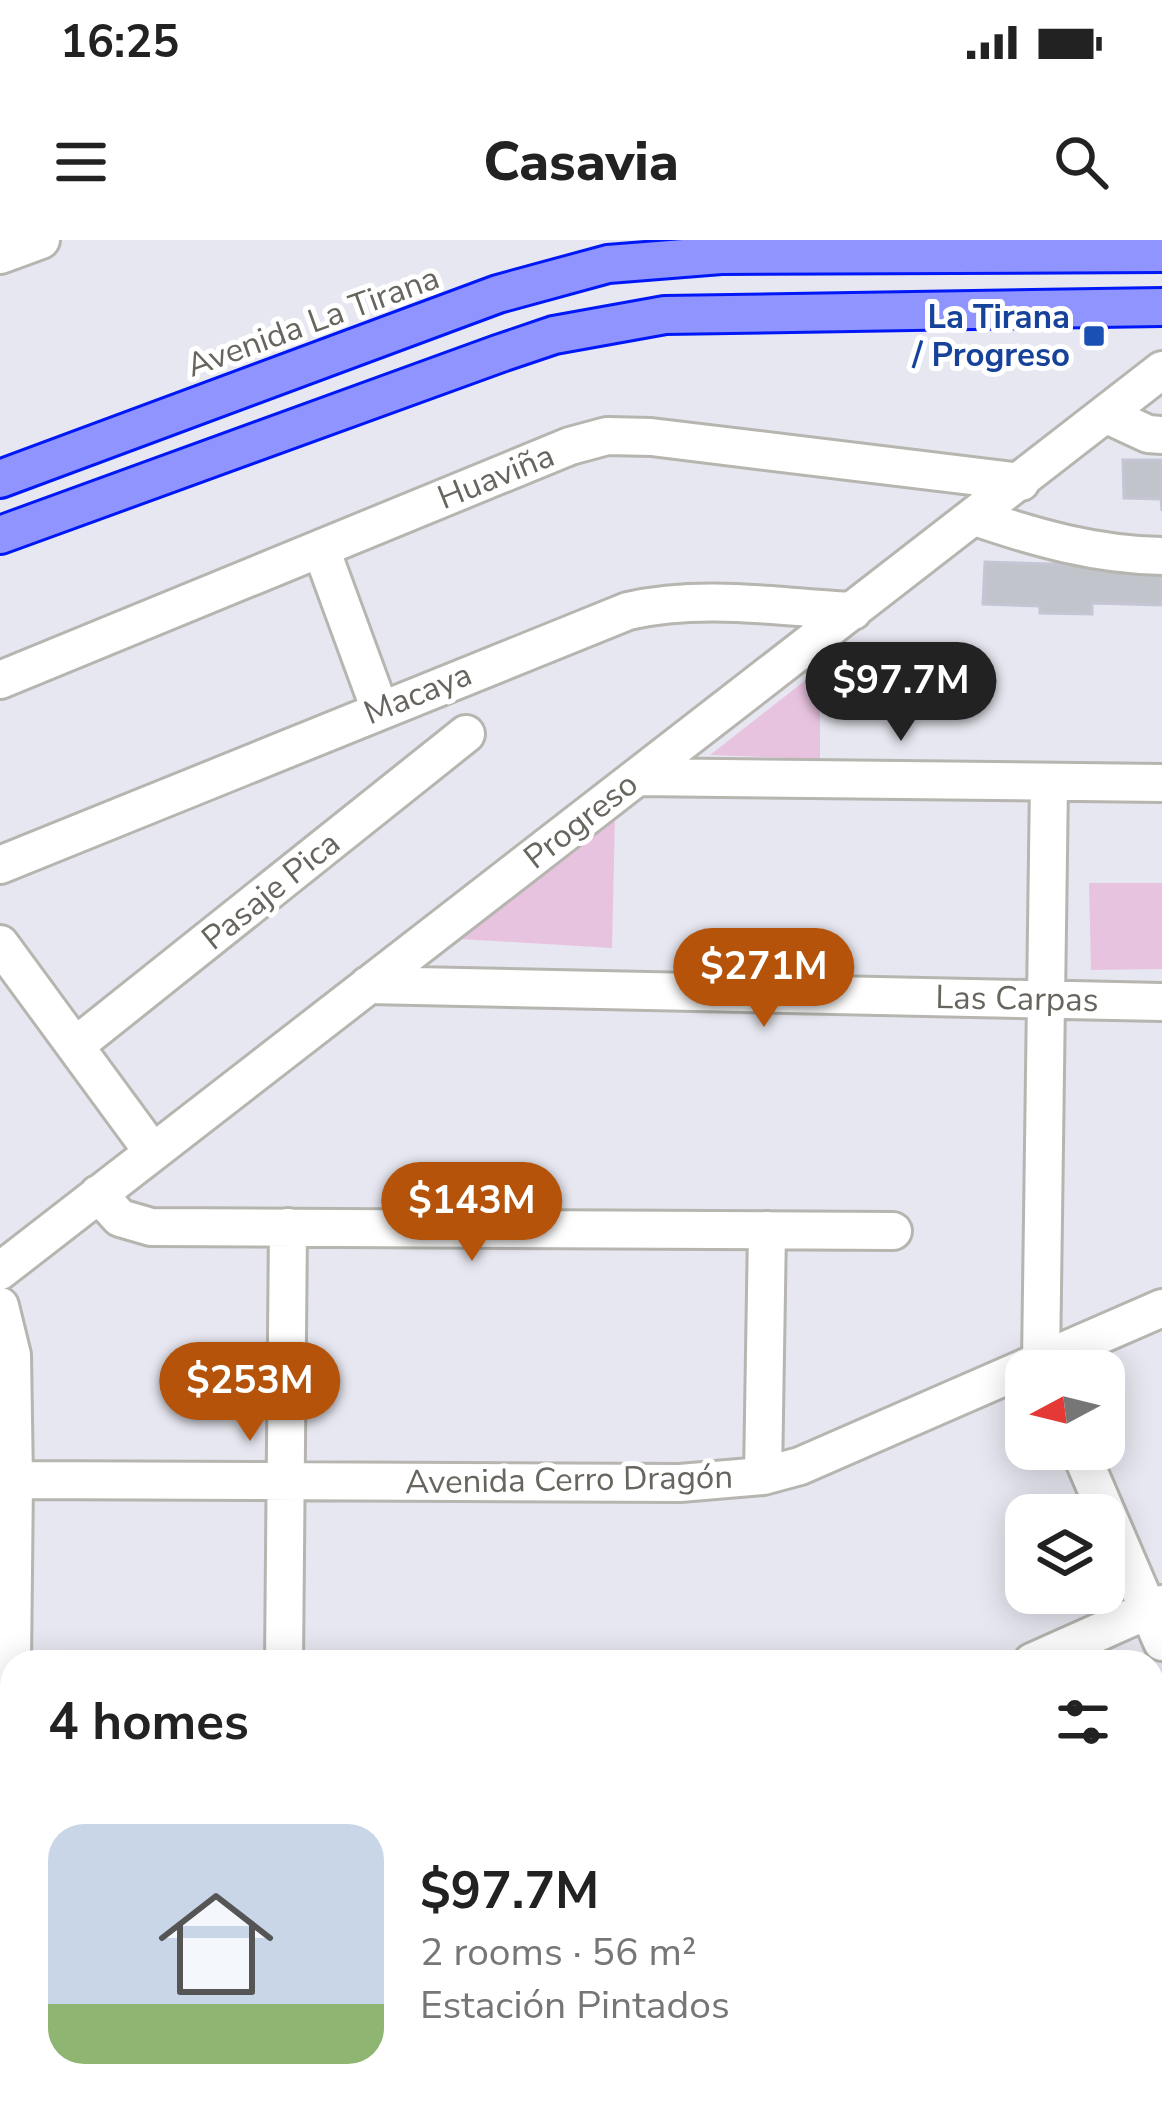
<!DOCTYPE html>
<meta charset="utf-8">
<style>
body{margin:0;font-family:"Nunito Sans",sans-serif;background:#f2f2f2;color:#222;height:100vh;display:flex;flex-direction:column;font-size:45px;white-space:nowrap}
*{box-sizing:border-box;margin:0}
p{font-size:39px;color:#767676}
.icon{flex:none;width:66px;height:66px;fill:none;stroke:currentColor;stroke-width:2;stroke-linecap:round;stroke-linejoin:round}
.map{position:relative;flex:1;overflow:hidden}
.details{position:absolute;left:0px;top:1410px;width:1164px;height:468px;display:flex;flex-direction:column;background:#fff;border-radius:36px 36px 0 0;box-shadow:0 6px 30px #0003}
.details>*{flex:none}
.needle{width:78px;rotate:263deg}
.controls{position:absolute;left:1005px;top:1110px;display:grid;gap:24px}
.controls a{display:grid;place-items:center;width:120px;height:120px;border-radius:24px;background:#fff;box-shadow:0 6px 30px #0003;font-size:60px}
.price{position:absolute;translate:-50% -102px;padding:0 27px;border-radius:42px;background:#b45309;color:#fff;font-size:39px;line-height:78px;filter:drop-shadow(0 3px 6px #0008)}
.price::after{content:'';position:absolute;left:50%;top:72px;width:36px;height:27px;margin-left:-18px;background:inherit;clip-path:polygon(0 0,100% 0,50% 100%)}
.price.on{background:#222;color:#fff}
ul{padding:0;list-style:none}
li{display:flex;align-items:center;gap:36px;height:300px;padding:0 48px}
li span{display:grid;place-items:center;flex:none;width:336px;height:240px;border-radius:36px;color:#555}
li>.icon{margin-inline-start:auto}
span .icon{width:144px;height:144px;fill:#fffc;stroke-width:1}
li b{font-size:51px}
h2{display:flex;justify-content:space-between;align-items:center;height:144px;padding:0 48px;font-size:51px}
.status{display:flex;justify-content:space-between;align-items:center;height:84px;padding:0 60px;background:#fff;direction:ltr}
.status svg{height:33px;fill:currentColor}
header{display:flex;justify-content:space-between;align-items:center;height:156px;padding:0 48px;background:#fff;font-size:54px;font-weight:800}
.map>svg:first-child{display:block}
</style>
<div class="status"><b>16:25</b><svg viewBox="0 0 49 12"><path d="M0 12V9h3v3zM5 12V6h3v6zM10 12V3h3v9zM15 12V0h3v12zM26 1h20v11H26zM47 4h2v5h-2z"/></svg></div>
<header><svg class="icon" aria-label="menu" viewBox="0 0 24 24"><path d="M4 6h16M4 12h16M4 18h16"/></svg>Casavia<svg class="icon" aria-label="search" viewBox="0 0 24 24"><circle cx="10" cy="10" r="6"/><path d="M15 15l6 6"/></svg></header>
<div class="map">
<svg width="1162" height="1878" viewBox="0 0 1162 1878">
<rect width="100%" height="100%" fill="#e6e7f0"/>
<path fill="#e8c3e0" d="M820 429V519L710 515Z
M615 574 612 708 443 698Z
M1089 643H1162V729L1091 730Z"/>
<path fill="#c2c4cb" stroke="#c4c6d5" stroke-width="3" d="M1123 220H1162V271L1161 259 1124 258Z
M985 322 1162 327V365L1092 363V374L1040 373V366L983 364Z"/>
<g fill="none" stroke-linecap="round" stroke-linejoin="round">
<defs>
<path id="minor" d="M0 15 41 0
M1107 175 1148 194 1162 195
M975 277C1036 298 1097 315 1162 316
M321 309 380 470
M0 440 570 206 607 196 651 197 1021 242
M638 537 1162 543
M0 625 628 371C701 354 779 367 853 371
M0 704 152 911
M368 745 1162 762
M75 806 466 494
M98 954 120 978 151 987 893 991
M0 1031 1162 130
M0 1066 12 1115 14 1240 7 1878
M1045 1131 1041 1122 1049 542
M1079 1209 1162 1402
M763 1236 767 990
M14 1240 680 1243 763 1236 800 1226 1162 1068
M284 1422 288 987
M1032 1422 1162 1364
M1152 1542 1162 1566
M939 1866 944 1878
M279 1878V1866
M541 1878V1866
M816 1878V1866"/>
<path id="highway" d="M0 239 498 54 608 24 721 15 1162 13
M0 295 498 114 554 95 665 75 1162 67"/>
</defs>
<use href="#minor" stroke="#b6b5af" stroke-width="42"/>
<use href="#highway" stroke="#0018f7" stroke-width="42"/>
<use href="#minor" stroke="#fff" stroke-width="36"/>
<use href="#highway" stroke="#9094fe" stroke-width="36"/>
</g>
<rect fill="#1a4fb4" stroke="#fff" stroke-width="4.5" x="1082" y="84" width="24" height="24" rx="6"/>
<g text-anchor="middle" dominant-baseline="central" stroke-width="10" stroke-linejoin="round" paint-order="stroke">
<g font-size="33" font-weight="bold" fill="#164399" stroke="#fff" text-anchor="end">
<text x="1070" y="77">La Tirana<tspan x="1070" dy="38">/ Progreso</tspan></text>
</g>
<g font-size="33" fill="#67655e" stroke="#fff">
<text transform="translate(313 82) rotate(-20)">Avenida La Tirana</text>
<text transform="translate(496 237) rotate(-22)">Huaviña</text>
<text transform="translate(418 454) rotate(-22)">Macaya</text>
<text transform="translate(581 581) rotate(-38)">Progreso</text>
<text transform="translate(271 651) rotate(-39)">Pasaje Pica</text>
<text transform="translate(1017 759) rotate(1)">Las Carpas</text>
<text transform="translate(569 1240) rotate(-1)">Avenida Cerro Dragón</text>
</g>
</g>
</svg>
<div class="controls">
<a><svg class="needle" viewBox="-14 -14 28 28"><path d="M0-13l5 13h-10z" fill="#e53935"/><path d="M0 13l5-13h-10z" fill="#767676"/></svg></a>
<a><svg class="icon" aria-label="layers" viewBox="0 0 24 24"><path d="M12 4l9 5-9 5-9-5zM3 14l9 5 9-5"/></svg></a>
</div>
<b class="price on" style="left:901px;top:504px">$97.7M</b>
<b class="price" style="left:764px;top:790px">$271M</b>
<b class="price" style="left:472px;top:1024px">$143M</b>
<b class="price" style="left:250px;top:1204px">$253M</b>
<section class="details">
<h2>4 homes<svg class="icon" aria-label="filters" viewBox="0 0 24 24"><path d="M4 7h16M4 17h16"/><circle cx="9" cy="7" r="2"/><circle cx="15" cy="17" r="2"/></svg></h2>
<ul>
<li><span style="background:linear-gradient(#c9d6e8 75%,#8fb573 0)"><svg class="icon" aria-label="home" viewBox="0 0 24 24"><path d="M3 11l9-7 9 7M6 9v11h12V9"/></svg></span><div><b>$97.7M</b><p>2 rooms · 56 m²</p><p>Estación Pintados</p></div></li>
</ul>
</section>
</div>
